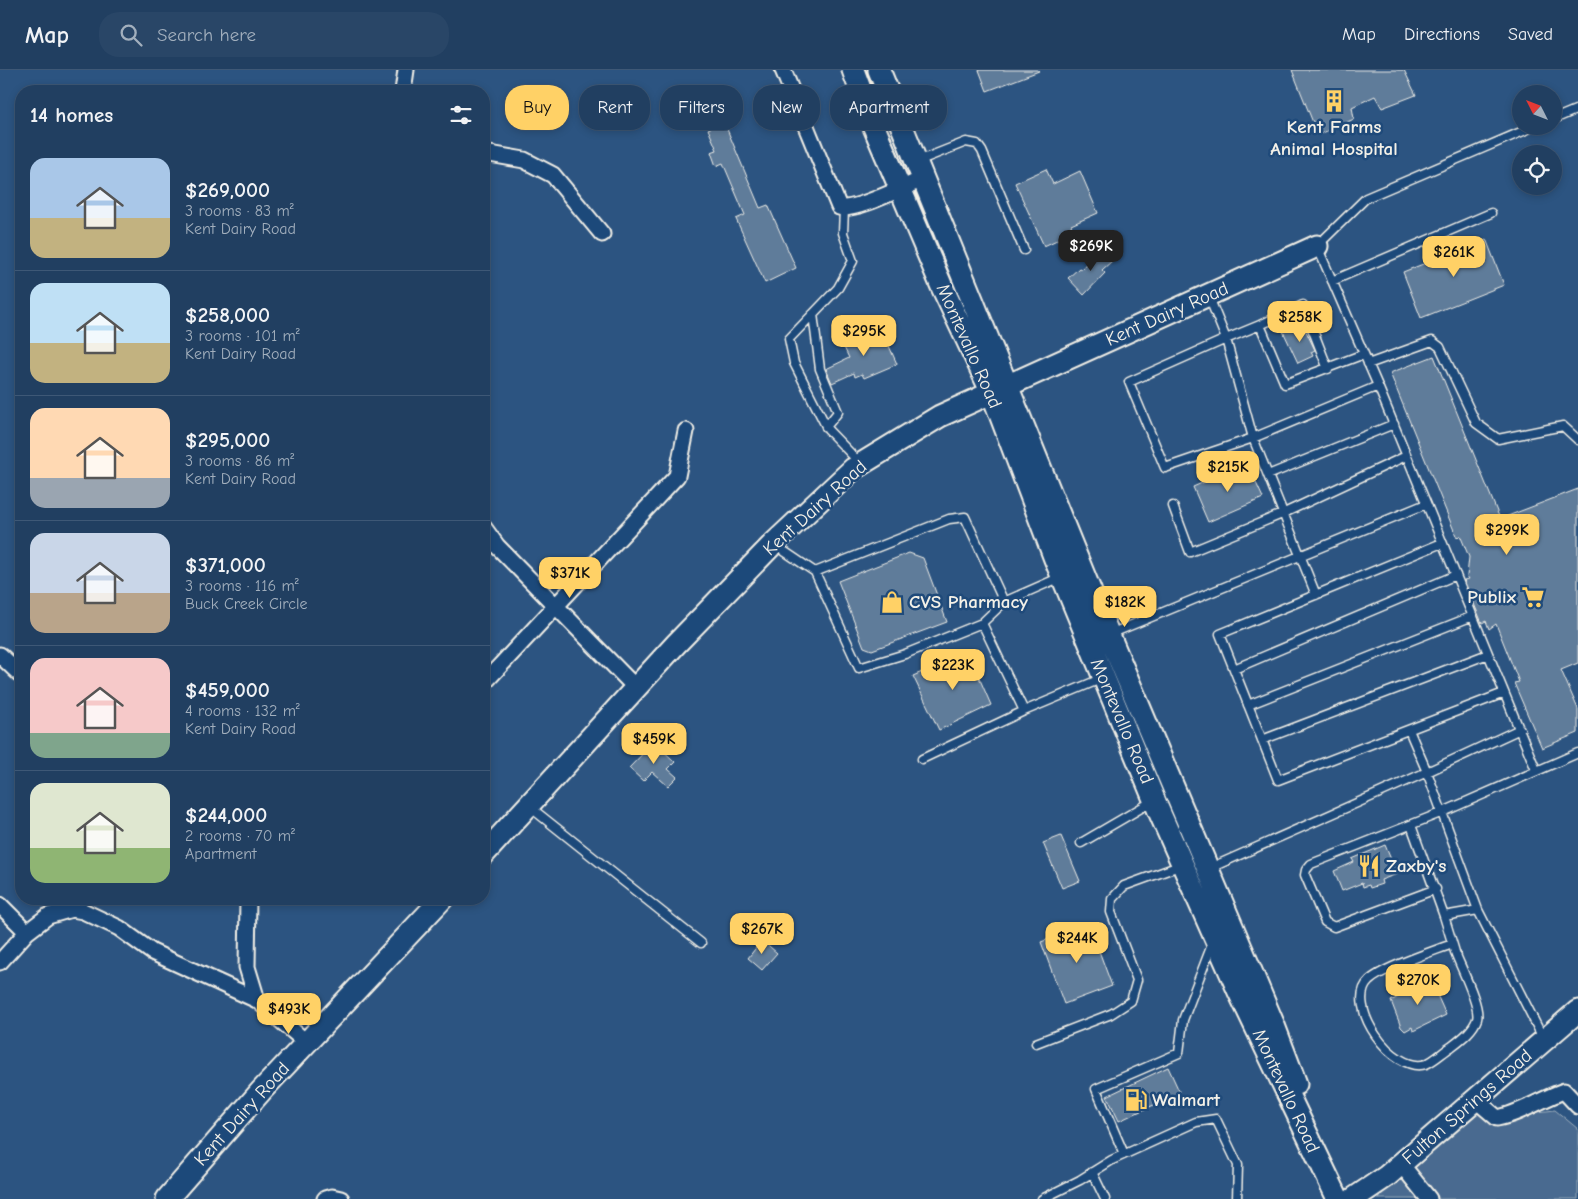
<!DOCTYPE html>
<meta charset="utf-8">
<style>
body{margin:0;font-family:"Comic Neue",sans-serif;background:#294667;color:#f1f3f6;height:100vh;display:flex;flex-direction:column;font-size:19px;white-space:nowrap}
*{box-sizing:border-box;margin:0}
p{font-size:16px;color:#a2afbd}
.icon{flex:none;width:28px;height:28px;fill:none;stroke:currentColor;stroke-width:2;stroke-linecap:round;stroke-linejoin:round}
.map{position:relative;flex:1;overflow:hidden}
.drawer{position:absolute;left:15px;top:15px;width:475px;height:820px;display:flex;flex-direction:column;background:#213f61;border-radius:20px;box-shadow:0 2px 8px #0003,0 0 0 1px #3e5876}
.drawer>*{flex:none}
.banner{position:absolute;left:505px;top:15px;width:475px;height:45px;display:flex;gap:10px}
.needle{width:32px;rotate:312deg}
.buttons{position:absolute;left:1512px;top:15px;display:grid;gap:10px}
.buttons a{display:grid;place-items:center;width:50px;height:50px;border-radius:50%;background:#213f61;box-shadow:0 2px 8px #0003,0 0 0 1px #3e5876;font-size:25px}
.price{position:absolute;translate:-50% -42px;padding:0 11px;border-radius:10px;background:#ffd166;color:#111;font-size:16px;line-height:32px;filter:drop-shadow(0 1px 2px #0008)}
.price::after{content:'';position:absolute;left:50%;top:30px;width:15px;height:11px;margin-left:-8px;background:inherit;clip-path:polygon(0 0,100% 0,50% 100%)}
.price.current{background:#222;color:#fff}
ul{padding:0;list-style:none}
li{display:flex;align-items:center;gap:15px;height:125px;padding:0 15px}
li+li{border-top:1px solid #3e5876}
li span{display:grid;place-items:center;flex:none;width:140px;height:100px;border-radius:15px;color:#555}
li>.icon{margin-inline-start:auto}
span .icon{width:60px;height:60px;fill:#fffc;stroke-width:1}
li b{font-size:21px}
h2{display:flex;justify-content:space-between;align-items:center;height:60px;padding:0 15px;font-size:21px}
.tag{padding:0 18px;border-radius:20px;background:#213f61;box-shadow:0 2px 8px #0003,0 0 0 1px #3e5876;font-size:18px;line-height:45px}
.tag.current{background:#ffd166;color:#111}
header{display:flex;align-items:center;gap:30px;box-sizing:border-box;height:70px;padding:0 25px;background:#213f61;border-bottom:1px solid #3e5876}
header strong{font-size:24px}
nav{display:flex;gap:28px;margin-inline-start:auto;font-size:18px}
.search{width:350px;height:45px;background:#294667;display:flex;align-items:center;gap:12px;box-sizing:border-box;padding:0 18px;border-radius:20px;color:#a2afbd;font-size:19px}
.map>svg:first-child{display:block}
</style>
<header>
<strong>Map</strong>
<div class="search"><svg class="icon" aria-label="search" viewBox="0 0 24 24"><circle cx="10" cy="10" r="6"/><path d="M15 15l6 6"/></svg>Search here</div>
<nav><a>Map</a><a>Directions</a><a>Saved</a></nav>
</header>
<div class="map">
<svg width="1578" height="1129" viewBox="0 0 1578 1129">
<rect width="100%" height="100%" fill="#2c5481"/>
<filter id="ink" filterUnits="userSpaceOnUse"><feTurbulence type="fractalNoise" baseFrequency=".02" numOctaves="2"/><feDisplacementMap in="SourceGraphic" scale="10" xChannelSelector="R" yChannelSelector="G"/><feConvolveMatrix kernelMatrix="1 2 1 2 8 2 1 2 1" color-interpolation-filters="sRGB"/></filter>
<g filter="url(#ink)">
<path fill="#496b90" stroke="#9eaebc" d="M1555 1040 1578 1059V1129H1378C1404 1095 1443 1069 1477 1043L1503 1054 1538 1042Z"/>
<path fill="#5e7b9a" stroke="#f4f1e8" d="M979 0H1038L1039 1 987 21Z
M1292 0H1404L1416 25 1382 38 1375 26 1352 37 1354 49 1318 65Z
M724 52 760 138 768 135 796 198 765 213 736 149 745 145 723 93 716 96 711 82 717 80 708 59Z
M1046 99 1053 114 1080 101 1098 143 1071 155 1074 162 1044 176 1015 113Z
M1486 169 1504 215 1421 248 1403 202Z
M1100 179 1113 190 1102 200 1105 203 1084 225 1068 208 1079 198 1081 199Z
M1302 253 1315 280 1311 282 1313 286 1298 293 1283 261Z
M874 259 879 270 885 267 897 294 864 308 862 304 855 307 854 303 832 313 826 299 849 288 842 273Z
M1434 286 1500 449 1578 419V593L1561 600 1578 639V663L1542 678 1514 613 1519 612 1496 554 1489 559 1486 551 1482 553 1464 510 1469 509 1467 506 1469 487 1460 465 1457 468 1390 303Z
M1247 393 1263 428 1208 452 1193 417Z
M909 483 923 488 947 552 872 580 864 577 838 511Z
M968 582 991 635 939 660 913 606Z
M654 672 675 692 668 699 677 707 668 716 652 702 643 711 629 698Z
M1061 766 1080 811 1062 818 1043 773Z
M1385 775 1397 804 1381 810 1382 814 1370 818 1369 815 1363 817 1362 813 1342 821 1334 801 1354 792 1352 789Z
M1089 854 1112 916 1064 934 1041 872Z
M762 870 777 883 762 900 748 888Z
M1430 909 1446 945 1413 961 1412 957 1405 961 1401 957 1391 931 1398 927 1396 924Z
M1168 997 1180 1023 1119 1051 1107 1026Z"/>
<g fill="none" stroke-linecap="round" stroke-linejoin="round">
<defs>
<path id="lane" d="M1554 49 1578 39
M1535 56 1366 128 1317 176 1378 316 1536 700
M918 91 966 72 977 74 982 81 1024 180
M844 139 843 163 853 191 838 218 789 269 794 293 828 360 859 392
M1332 211 1491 143
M1209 227 1226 269 1260 255
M813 244 820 299 838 342 826 357
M1226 269 1253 368 1165 398 1129 312Z
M1368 294 1432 271 1440 277 1476 353 1498 369 1563 356 1578 370
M1328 299 1303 235 1260 255 1285 314 1364 284
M1268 405 1394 354
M1173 436 1190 482 1282 444 1406 386
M1442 473 1220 564 1278 710 1504 623
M775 475 815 502 859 598 905 584 982 553 1004 532 965 447 949 449 815 502
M1316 525 1253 368 1378 316
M1004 532 1061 507
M982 553 1024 641 1103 608
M1110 564 1426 434
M1234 599 1456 505
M1248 635 1473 546
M1409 660 1427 702 1520 659
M1262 670 1488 584
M922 689 1024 641
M530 737 701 873
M1411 755 1444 846 1478 840
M1081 773 1153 731
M1210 798 1427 702 1478 840 1543 968
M1436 819 1334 857 1325 852 1305 805 1306 800 1311 794 1443 742 1578 683
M1444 846 1455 882C1460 896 1481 936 1477 949 1473 961 1460 970 1451 977 1443 982 1434 991 1426 994 1393 1005 1344 934 1369 911 1382 898 1434 881 1452 874
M1036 973 1111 944 1131 931 1137 910 1111 842 1112 829 1124 816 1182 795
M1124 1084 1096 1019 1179 983 1183 950 1213 872
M1092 1102 1105 1129
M1042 1129 1080 1110 1112 1090 1196 1052 1216 1049 1238 1095 1237 1129"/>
<path id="street" d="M783 0 839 137C853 143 907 115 923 109
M403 21 406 0
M484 83 524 90 553 105 602 164
M484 458 497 476 636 618
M0 585 21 605
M484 613 677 406 686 361
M248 829 247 897 257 930
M0 835 27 862
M0 892 27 862 48 846 72 839 83 841 119 858 152 882 257 930 307 973
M1476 1030 1497 1048C1520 1044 1541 1029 1564 1021L1578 1036
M1401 1094 1429 1129
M325 1129 332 1127 341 1129"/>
<path id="secondary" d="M853 0 874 57 942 217 992 323 1055 489 1158 739 1239 922 1338 1129
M879 0 1092 525 1273 953 1296 1014
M484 784 676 574 773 474 853 399 940 346 1317 176
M167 1129 262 1020 442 829
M1353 1129 1387 1106 1578 941"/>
</defs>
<use href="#lane" stroke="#f4f1e8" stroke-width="11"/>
<use href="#street" stroke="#f4f1e8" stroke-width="19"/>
<use href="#secondary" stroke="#f4f1e8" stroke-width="25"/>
<use href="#lane" stroke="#1f4a7a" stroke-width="8"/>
<use href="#street" stroke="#1f4a7a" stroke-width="15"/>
<use href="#secondary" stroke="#1f4a7a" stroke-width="21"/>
</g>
</g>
<defs>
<symbol id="building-bare" viewBox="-9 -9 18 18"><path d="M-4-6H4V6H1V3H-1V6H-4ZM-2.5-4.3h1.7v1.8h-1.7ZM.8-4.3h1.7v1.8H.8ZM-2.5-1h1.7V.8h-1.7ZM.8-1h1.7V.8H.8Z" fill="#ffd166" stroke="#1f4a7a" stroke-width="2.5" paint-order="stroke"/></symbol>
<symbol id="supermarket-bare" viewBox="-9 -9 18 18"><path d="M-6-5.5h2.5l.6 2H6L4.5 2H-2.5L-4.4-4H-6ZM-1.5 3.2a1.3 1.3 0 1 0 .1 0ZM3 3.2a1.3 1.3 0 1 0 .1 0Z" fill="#ffd166" stroke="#1f4a7a" stroke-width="2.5" paint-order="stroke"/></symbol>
<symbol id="shop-bare" viewBox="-9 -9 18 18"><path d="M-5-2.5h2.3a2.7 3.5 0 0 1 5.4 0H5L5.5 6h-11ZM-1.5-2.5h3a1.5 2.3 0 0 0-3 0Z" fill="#ffd166" stroke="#1f4a7a" stroke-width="2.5" paint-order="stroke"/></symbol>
<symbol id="restaurant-bare" viewBox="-9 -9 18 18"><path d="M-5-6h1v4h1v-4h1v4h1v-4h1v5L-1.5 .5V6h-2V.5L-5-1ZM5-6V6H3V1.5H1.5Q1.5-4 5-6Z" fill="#ffd166" stroke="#1f4a7a" stroke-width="2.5" paint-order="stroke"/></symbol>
<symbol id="fuel-bare" viewBox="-9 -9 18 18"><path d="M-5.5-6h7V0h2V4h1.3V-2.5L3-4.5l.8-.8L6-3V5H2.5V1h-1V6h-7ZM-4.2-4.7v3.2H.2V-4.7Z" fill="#ffd166" stroke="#1f4a7a" stroke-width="2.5" paint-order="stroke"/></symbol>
</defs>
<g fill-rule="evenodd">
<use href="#building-bare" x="1318" y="15" width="32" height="32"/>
<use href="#supermarket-bare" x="1517" y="511" width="32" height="32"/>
<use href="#shop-bare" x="876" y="516" width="32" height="32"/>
<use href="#restaurant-bare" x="1353" y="780" width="32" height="32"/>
<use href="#fuel-bare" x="1120" y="1014" width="32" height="32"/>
</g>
<g text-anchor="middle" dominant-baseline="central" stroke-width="5" stroke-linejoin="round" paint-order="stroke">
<g font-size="19" font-weight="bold" fill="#f4f1e8" stroke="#1f4a7a" text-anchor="start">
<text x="1334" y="57" text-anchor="middle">Kent Farms<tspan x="1334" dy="22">Animal Hospital</tspan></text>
<text x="1516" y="527" text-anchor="end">Publix</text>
<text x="909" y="532">CVS Pharmacy</text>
<text x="1386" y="796">Zaxby's</text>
<text x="1152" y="1030">Walmart</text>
</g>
<g font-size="19" fill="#f4f1e8" stroke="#1f4a7a">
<text transform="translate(1167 244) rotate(-24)">Kent Dairy Road</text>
<text transform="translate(969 276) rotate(66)">Montevallo Road</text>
<text transform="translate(815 438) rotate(-42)">Kent Dairy Road</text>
<text transform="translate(1122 651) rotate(67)">Montevallo Road</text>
<text transform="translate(1286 1021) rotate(65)">Montevallo Road</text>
<text transform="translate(1467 1037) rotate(-41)">Fulton Springs Road</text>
<text transform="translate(242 1044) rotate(-48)">Kent Dairy Road</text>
</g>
</g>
</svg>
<div class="buttons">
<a><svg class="needle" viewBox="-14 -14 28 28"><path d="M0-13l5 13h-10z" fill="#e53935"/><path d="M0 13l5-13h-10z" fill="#a2afbd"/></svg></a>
<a><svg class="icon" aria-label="locate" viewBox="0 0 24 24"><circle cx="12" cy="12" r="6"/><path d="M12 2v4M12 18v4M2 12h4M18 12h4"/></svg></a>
</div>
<b class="price current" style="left:1091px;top:202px">$269K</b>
<b class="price" style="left:1454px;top:208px">$261K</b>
<b class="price" style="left:1300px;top:273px">$258K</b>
<b class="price" style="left:864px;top:287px">$295K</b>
<b class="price" style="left:1228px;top:423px">$215K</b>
<b class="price" style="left:1507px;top:486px">$299K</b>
<b class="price" style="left:570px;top:529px">$371K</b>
<b class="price" style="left:1125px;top:558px">$182K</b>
<b class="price" style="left:953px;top:621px">$223K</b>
<b class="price" style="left:654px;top:695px">$459K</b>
<b class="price" style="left:762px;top:885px">$267K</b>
<b class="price" style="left:1077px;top:894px">$244K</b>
<b class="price" style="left:1418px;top:936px">$270K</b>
<b class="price" style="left:289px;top:965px">$493K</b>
<div class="banner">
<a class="tag current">Buy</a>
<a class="tag">Rent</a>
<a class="tag">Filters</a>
<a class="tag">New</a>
<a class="tag">Apartment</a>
</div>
<section class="drawer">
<h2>14 homes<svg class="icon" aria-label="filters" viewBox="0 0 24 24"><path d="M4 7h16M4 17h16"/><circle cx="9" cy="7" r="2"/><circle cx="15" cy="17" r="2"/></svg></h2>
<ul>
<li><span style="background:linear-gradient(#a9c7e8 60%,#c2b280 0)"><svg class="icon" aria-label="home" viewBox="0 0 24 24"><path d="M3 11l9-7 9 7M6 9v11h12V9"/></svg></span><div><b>$269,000</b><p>3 rooms · 83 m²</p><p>Kent Dairy Road</p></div></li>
<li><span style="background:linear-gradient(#bfe0f5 60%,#c2b280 0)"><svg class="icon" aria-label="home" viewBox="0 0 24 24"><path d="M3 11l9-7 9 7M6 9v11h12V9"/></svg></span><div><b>$258,000</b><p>3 rooms · 101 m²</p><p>Kent Dairy Road</p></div></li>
<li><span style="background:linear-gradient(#ffd9b3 70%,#9aa5b1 0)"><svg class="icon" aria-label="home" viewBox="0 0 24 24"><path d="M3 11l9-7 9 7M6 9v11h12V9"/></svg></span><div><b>$295,000</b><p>3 rooms · 86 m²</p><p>Kent Dairy Road</p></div></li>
<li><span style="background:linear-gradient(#c9d6e8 60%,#b9a48a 0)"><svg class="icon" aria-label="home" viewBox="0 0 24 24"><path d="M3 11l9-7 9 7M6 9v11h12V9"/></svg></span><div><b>$371,000</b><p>3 rooms · 116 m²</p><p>Buck Creek Circle</p></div></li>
<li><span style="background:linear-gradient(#f6c9c9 75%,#7fa58c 0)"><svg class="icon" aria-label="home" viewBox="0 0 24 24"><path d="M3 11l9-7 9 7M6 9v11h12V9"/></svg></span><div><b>$459,000</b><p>4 rooms · 132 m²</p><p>Kent Dairy Road</p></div></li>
<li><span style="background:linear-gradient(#dfe7d0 65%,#8fb573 0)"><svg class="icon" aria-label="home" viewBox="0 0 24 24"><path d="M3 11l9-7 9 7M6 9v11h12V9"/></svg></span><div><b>$244,000</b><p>2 rooms · 70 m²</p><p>Apartment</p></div></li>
</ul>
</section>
</div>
